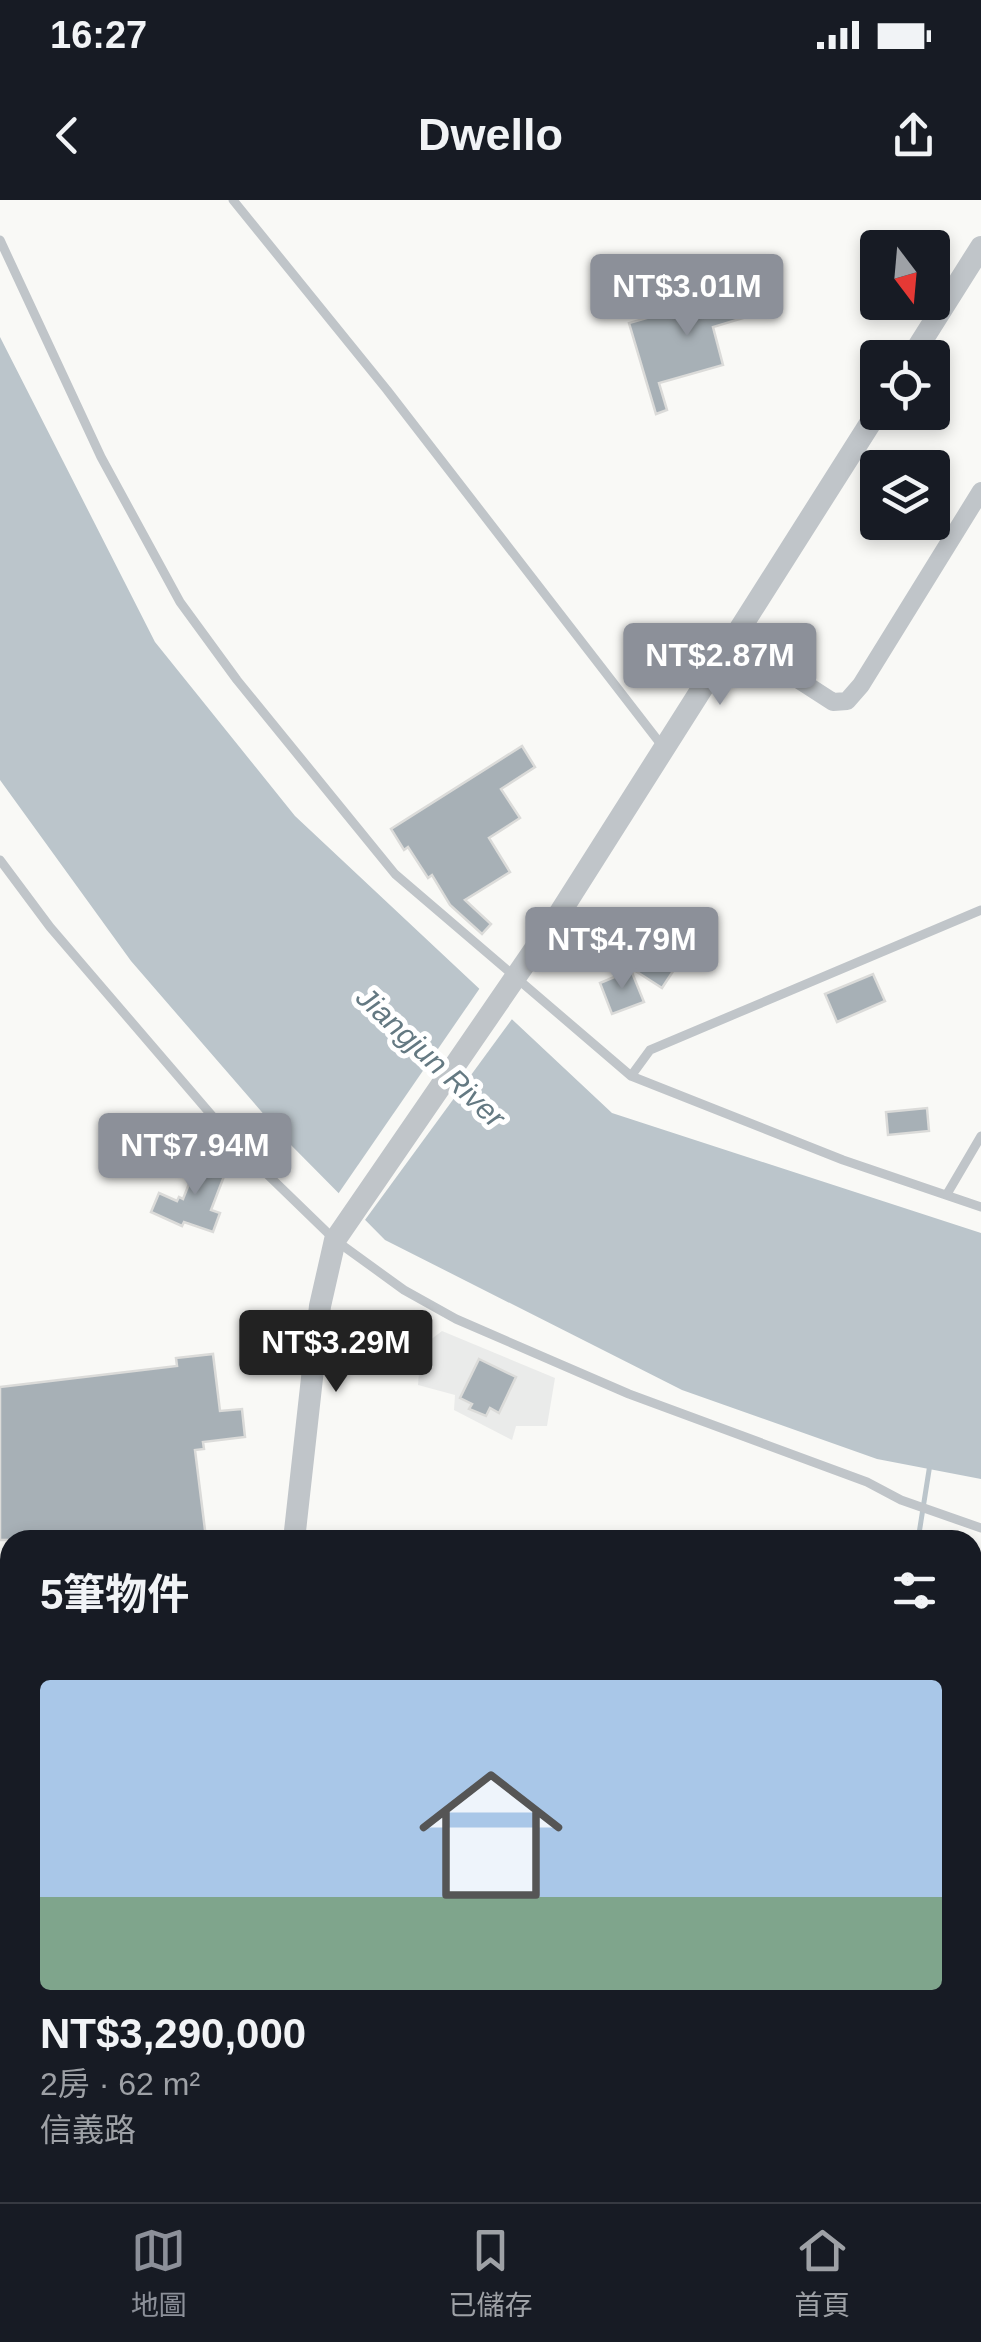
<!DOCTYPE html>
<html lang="zh-TW">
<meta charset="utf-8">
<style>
body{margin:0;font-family:Helvetica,"Noto Sans TC",sans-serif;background:#242831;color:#f1f3f6;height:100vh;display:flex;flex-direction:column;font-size:38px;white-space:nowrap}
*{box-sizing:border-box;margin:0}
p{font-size:32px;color:#9ea1a6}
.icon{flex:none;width:55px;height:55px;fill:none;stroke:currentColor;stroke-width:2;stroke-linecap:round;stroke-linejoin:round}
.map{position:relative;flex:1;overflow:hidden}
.side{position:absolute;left:0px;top:1330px;width:982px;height:672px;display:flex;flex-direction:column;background:#171b24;border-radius:30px 30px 0 0;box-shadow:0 5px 15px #0003}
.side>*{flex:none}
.needle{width:65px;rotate:164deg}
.tools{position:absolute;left:860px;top:30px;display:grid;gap:20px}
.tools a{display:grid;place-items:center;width:90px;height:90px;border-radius:10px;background:#171b24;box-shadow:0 5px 15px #0003;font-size:50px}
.price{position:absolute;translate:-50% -85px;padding:0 22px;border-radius:10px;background:#8c9099;color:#fff;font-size:32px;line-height:65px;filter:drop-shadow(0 2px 5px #0008)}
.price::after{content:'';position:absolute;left:50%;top:60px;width:30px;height:22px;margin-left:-15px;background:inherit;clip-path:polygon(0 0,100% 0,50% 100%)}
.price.current{background:#222;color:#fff}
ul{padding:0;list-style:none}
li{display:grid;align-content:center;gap:20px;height:530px;padding:0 40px}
li span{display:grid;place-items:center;height:310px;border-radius:10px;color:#555}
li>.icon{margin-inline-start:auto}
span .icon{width:180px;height:180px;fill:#fffc;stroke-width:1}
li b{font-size:42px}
h2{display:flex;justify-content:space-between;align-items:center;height:120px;padding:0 40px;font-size:42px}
.status{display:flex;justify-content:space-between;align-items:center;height:70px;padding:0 50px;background:#171b24;direction:ltr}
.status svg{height:28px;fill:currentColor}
header{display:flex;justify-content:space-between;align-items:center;height:130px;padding:0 40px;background:#171b24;font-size:45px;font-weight:800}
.tab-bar{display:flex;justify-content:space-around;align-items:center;height:140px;border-top:2px solid #363941;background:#171b24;font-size:28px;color:#9ea1a6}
.tab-bar a{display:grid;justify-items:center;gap:5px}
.tab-bar .current{color:#8c9099}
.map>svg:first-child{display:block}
</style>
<div class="status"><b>16:27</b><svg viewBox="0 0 49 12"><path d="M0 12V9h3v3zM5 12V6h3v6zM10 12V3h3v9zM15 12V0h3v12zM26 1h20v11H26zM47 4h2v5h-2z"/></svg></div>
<header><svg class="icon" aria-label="back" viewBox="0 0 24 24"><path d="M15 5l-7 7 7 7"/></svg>Dwello<svg class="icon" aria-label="share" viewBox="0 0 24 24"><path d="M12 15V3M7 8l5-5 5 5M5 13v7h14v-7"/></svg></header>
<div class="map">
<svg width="981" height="2002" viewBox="0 0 981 2002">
<rect width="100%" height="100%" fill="#f9f9f6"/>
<path fill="#eaebea" d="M442 1131 555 1178 547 1226H516L512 1240 454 1210 455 1195 418 1185 421 1147Z"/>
<path fill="#bbc5cb" d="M0 137 155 442 295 616 612 913 981 1033V1279L877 1259 682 1190 385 1040 286 940 131 761 0 580Z"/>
<path fill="#f9f9f6" d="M482 785 515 815 362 1024 336 997Z"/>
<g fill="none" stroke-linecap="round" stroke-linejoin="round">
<path stroke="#bbc5cb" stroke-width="5" d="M918 1340 930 1264"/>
</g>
<path fill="#a7b0b6" stroke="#dbdbd9" stroke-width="2.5" d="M756 87 763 112 713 127 723 165 659 183 667 210 656 214 629 123Z
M522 546 535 567 501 589 520 618 489 638 510 672 465 700 491 724 482 734 450 705 432 675 428 678 408 647 404 650 391 629Z
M629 717 685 753 662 788 606 752Z
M631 770 644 802 612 814 600 783Z
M873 774 885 801 837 822 825 794Z
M927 908 929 931 888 935 886 912Z
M200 956 228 966 211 1010 220 1013 213 1032 184 1022 182 1026 151 1012 159 993 177 1001 179 997 183 999Z
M213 1154 220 1211 242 1209 245 1237 203 1242 204 1249 195 1250 206 1338 0 1340V1187L177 1166 176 1158Z
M479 1159 516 1177 499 1213 490 1208 486 1216 469 1209 472 1204 460 1198Z"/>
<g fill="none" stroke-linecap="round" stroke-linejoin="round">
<path stroke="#c0c5c9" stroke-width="9" d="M233 0 387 190 663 547
M0 40 101 257 180 402 237 480 395 674 631 876 843 960 981 1007
M0 660 50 727 238 946 335 1040 404 1090 456 1119 629 1194 867 1282 901 1300 981 1328
M631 876 650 850 981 710
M947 994 981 936
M972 1817 981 1816
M837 2002 838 1992"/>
<path stroke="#c0c5c9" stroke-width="18" d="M734 438 833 502 847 501 861 485 981 291
M0 1570H10
M0 1590H10
M972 1757 981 1763
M0 1778 10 1779
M972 1783 981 1788
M0 1935 10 1936"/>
<path stroke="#c0c5c9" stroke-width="22" d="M911 158 981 47
M294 1340 320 1106 335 1040 561 711 878 211
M199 2002 200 1992"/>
</g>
<g text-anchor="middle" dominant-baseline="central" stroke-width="10" stroke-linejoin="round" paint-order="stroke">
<g font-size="30" font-style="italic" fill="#647982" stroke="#fff">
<text transform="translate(431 857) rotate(43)">Jiangjun River</text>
</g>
</g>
</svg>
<div class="tools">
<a><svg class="needle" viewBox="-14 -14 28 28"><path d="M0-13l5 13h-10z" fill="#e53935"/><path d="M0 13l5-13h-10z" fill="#9ea1a6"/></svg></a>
<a><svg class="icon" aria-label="locate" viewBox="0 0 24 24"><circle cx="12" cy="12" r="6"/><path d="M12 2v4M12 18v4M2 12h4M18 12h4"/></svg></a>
<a><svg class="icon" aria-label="layers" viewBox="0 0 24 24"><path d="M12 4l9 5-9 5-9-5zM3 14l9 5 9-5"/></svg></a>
</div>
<b class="price" style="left:687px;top:139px">NT$3.01M</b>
<b class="price" style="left:720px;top:508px">NT$2.87M</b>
<b class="price" style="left:622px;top:792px">NT$4.79M</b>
<b class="price" style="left:195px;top:998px">NT$7.94M</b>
<b class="price current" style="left:336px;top:1195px">NT$3.29M</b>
<section class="side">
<h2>5筆物件<svg class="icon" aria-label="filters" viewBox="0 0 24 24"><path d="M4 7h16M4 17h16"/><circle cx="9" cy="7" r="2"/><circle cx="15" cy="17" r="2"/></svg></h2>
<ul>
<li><span style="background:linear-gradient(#a9c7e8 70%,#7fa58c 0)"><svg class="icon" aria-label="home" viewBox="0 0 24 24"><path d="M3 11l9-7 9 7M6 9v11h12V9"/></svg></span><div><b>NT$3,290,000</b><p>2房 · 62 m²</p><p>信義路</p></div></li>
</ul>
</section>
</div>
<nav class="tab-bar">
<a class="current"><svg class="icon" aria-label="map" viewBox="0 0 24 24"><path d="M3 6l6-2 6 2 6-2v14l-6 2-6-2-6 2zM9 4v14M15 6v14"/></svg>地圖</a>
<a><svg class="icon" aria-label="saved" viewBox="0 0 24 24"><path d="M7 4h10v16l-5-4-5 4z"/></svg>已儲存</a>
<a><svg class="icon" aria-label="home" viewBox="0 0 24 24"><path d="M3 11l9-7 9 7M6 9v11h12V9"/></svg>首頁</a>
</nav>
